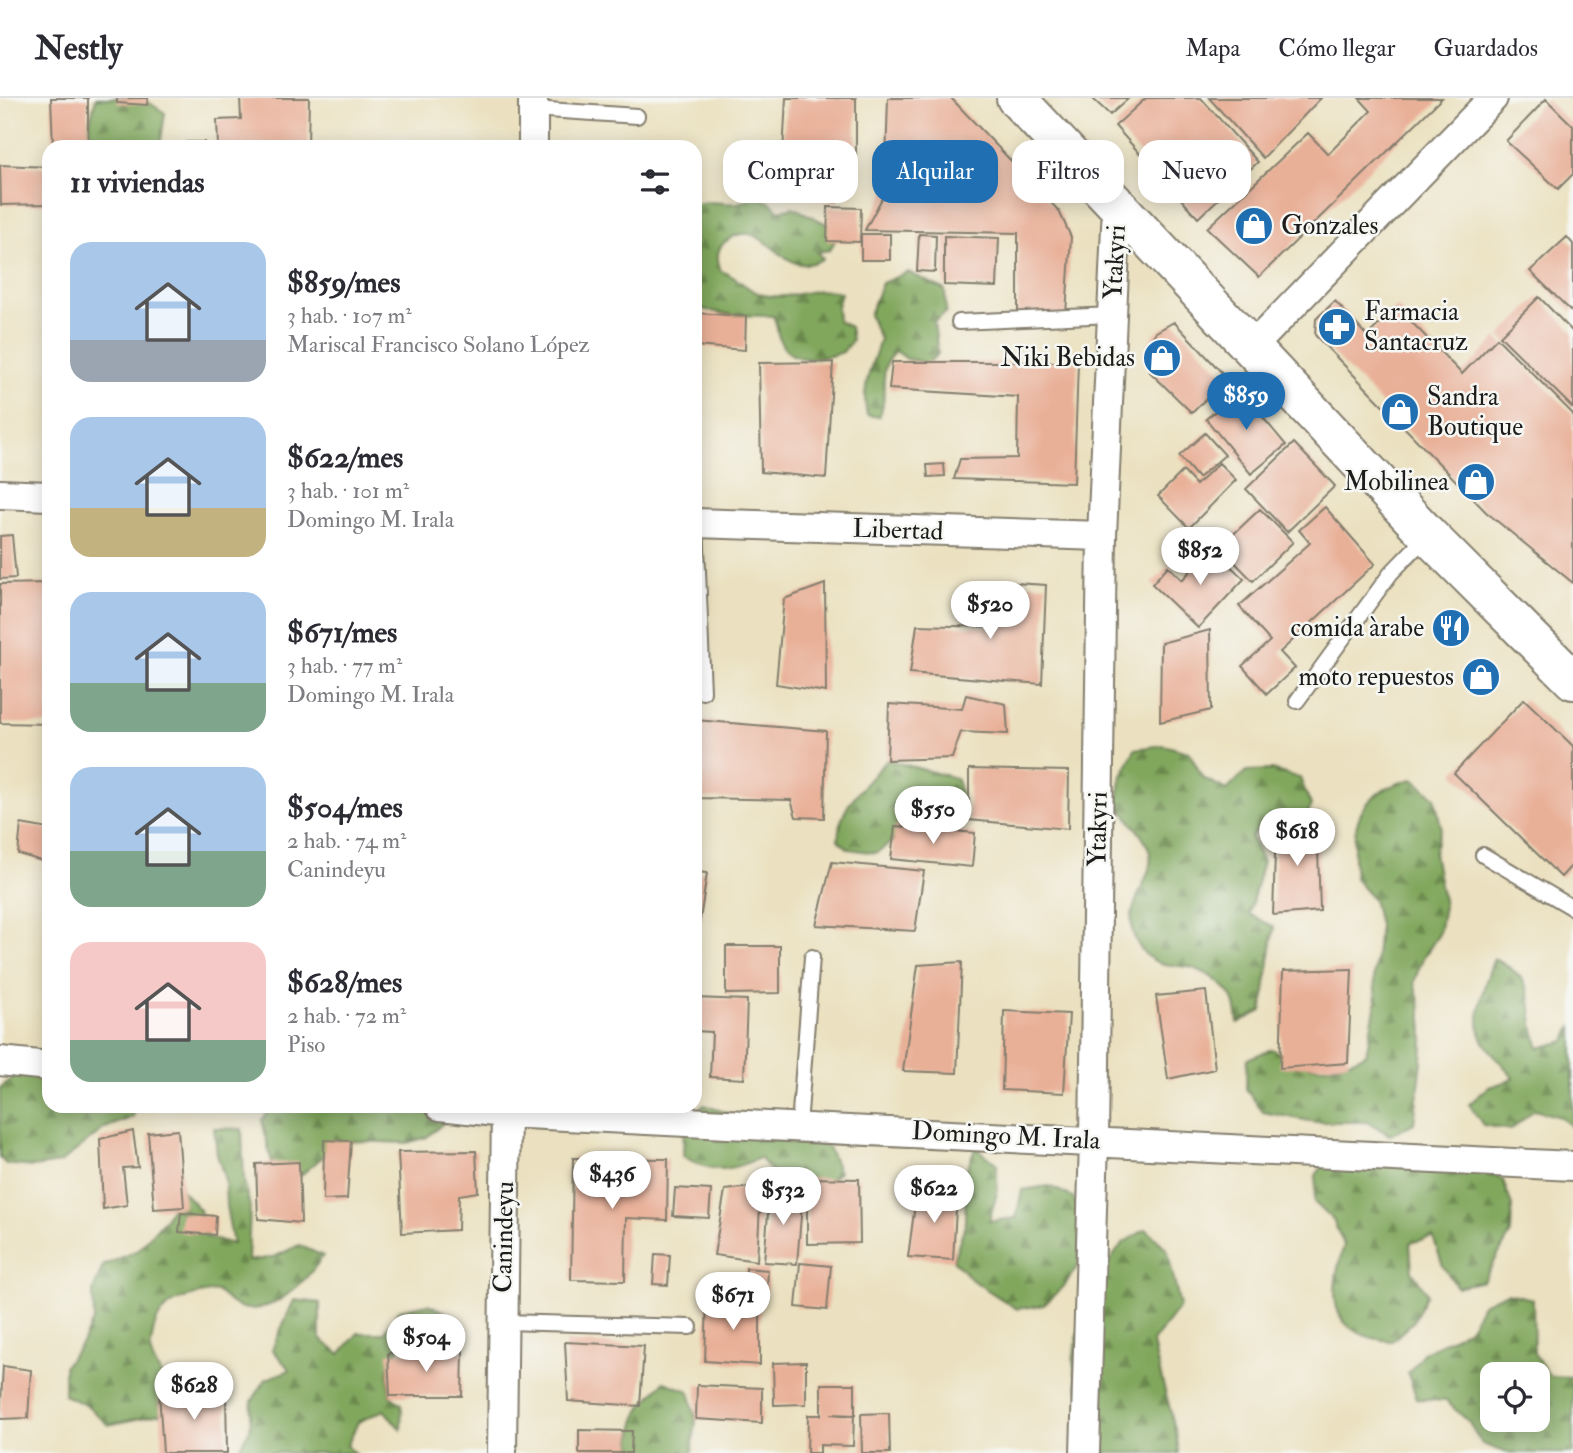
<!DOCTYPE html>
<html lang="es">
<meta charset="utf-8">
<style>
body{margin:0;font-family:"IM FELL Double Pica",serif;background:#f2f2f3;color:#2b2b33;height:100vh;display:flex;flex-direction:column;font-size:26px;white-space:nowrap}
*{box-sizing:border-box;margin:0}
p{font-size:23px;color:#7c7c81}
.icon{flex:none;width:38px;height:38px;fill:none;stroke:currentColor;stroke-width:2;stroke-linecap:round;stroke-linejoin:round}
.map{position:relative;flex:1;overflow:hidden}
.drawer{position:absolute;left:42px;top:42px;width:660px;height:973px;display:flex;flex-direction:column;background:#fff;border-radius:21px;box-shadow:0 4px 18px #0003}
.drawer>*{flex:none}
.top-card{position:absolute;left:723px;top:42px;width:665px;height:63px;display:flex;gap:14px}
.tools{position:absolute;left:1480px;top:1264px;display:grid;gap:14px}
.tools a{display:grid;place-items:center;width:70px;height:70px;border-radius:14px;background:#fff;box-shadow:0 4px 18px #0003;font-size:35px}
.price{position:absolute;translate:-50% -60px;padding:0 16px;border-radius:24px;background:#fff;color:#222;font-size:23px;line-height:46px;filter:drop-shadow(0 2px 4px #0008)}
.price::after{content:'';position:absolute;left:50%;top:42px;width:21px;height:16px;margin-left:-10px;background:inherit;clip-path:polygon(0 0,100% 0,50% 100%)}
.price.selected{background:#1f6fb2;color:#fff}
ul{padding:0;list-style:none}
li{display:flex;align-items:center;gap:21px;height:175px;padding:0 28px}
li span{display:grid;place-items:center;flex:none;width:196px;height:140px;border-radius:21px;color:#555}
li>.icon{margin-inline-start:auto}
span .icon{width:84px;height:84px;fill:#fffc;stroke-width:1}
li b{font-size:30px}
h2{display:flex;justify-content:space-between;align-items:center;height:84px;padding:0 28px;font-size:30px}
.tag{padding:0 24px;border-radius:21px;background:#fff;box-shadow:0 4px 18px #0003;font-size:24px;line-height:63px}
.tag.selected{background:#1f6fb2;color:#fff}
header{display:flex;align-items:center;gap:42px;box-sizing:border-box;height:98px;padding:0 35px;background:#fff;border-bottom:2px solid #e1e1e2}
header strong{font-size:33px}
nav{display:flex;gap:38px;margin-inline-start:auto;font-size:24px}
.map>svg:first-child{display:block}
</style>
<header>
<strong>Nestly</strong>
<nav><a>Mapa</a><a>Cómo llegar</a><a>Guardados</a></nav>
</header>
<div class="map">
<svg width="1573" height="1355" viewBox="0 0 1573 1355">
<defs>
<pattern id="forest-firs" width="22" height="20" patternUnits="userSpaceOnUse" patternTransform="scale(1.75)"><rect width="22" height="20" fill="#81a75d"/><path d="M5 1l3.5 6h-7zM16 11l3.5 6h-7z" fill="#69874c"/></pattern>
</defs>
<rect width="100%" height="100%" fill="#f6f6f2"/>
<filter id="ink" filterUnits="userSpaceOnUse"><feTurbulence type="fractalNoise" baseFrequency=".0143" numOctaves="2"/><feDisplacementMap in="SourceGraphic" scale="14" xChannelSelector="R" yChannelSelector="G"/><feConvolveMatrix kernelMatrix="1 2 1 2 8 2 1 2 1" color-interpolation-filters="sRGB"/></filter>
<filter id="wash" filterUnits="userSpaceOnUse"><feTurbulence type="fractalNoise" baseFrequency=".00686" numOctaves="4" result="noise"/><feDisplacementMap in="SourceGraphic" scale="28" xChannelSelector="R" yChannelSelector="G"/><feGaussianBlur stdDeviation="1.57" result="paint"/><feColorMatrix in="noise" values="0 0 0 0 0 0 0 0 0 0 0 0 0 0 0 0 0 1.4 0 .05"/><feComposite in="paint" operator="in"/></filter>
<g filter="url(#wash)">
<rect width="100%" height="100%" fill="#ebe1c0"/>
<path fill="url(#forest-firs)" stroke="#4e623c" stroke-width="2" fill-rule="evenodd" d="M96 0H142L165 15 160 49H89L90 23Z
M756 99 770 104 779 113 793 109 829 127 837 139 830 152 817 154 823 161C813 165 807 168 796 165 770 155 755 120 725 144 715 152 717 163 721 173 739 179 751 197 770 198 795 201 816 187 841 195L837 209 838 223 850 229 852 243 843 254C823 261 793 268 781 245 777 237 778 227 773 218L732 217 695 210V106C721 100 729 112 756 99Z
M908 174 945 192 946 214 934 224 938 256 928 265 907 261 896 253C875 269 890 298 879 319L867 317C860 289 873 267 880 241L869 217 882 185Z
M1163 647 1189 654 1203 680 1227 692 1246 673 1272 672 1300 680 1311 707 1303 724 1276 725 1269 718 1251 739 1263 763 1249 816 1274 829 1262 913 1238 925C1237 917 1236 905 1232 899 1224 886 1203 871 1188 869 1169 866 1154 869 1141 851 1111 810 1162 781 1148 749 1141 734 1126 719 1117 705L1122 677 1135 651Z
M887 662 956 680C966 702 957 723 937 735L912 730 876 755 849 751 838 742C839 706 865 688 887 662Z
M1413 681 1435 699 1441 729 1434 755 1444 808 1439 836 1423 860 1414 884C1431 935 1420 973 1414 1025L1390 1037 1368 1024H1315L1263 1014 1246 991 1247 961 1272 951C1309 973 1327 975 1366 956L1376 905 1374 880 1379 827 1373 801 1355 781C1351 728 1354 695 1413 681Z
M1494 861C1544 884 1523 907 1539 950L1565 943 1573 927V1030L1561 1019 1534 1012 1511 1032 1483 1027 1469 1006 1489 989 1514 981C1505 968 1491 956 1483 942 1472 922 1486 880 1494 861Z
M14 978H39L49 982V1008H135L133 1019 105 1030 60 1065 33 1069 6 1066 0 1060V990Z
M704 1007 828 1049 839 1074 818 1092 815 1108 789 1105 779 1081 760 1060C727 1073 714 1077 683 1058L684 1028Z
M273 1008H444L448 1021 427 1039 407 1045 351 1043 325 1057 301 1077 274 1074 262 1022Z
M214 1030 242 1031 244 1083 250 1109 248 1163 274 1159 299 1147 323 1158C307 1182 272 1220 239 1209 232 1207 223 1198 217 1193 189 1197 159 1202 153 1235 152 1241 149 1250 151 1256 156 1272 168 1285 179 1297L160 1316 108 1327 88 1308 64 1297V1268L82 1245 94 1221 93 1193 103 1168 138 1152 165 1121 182 1092 200 1112 207 1139 233 1146 226 1108 225 1082 217 1056Z
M976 1049 997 1066V1095L989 1123 1016 1120 1022 1092 1049 1088 1073 1099 1082 1126 1079 1166 1064 1188 1044 1207 1017 1211 972 1182 953 1162 965 1127 966 1072Z
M1332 1056 1483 1066 1503 1082 1512 1108 1511 1135 1483 1183 1457 1189 1443 1168 1433 1139 1410 1145 1412 1173 1427 1195 1414 1223 1392 1243C1327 1238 1328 1198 1344 1147L1333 1122 1314 1104 1316 1077Z
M1146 1131 1167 1151 1180 1208 1153 1244C1159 1282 1175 1316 1179 1355H1103L1078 1290 1073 1263 1078 1236 1100 1192 1107 1166 1123 1145Z
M1507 1195 1533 1201 1534 1255 1550 1278 1573 1279V1355H1508L1482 1346 1468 1323 1446 1303 1417 1301 1408 1276 1423 1255 1469 1231 1482 1206ZM1493 1276H1538V1321H1493Z
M294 1202 320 1205V1241L340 1256 358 1235H384L400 1212 428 1206 454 1218V1246L401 1247 388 1270 390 1298 402 1306 401 1332 384 1312 358 1324 347 1348 355 1355H236L250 1331 252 1303 266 1281 290 1272 272 1251Z
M664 1284 689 1293 696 1321 692 1355H631C632 1319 639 1309 664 1284Z"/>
<g id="blocks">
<path fill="#e9b098" d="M51 0H88V49H53Z
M117 0H148L147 7 117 5Z
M240 0H309L308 49H218L217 22 241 21Z
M786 0H856V59L839 57 837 104 781 93Z
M888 0H951L1059 113 1071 139 1066 216H1018V135L865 132 895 76 886 64Z
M1092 0H1129L1110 17Z
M1146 0H1201L1258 64 1198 120 1115 28Z
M1209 0H1321L1263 60Z
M1359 0H1442L1259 179 1207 130 1308 35 1328 56 1371 13Z
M1546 1 1573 28V76L1558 91 1506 43Z
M186 44H204L205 49H186Z
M0 67 49 69V106L1 107Z
M828 109 861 110 860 144 827 143Z
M861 136H890V162H861Z
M919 136 936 137 935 174 917 173Z
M944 138 999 140 997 189 944 187Z
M1567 139 1573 146V215L1530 173Z
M1539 199 1573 234V310L1500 238Z
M1335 203 1367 238 1397 209 1462 276 1497 240 1573 316V485L1486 414 1315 237 1316 221Z
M695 215 746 218 745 252 695 248Z
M1174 224 1227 280 1192 315 1150 274 1148 246 1156 234Z
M833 264 826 380 761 374 759 265Z
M892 264H1078L1074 385 954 381 960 361 1017 360 1018 299 889 291Z
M1240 292 1286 347 1251 376 1206 321Z
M1205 335 1225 357 1198 380 1179 358Z
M1294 345 1335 388 1287 434 1246 391Z
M1219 365 1236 382 1189 430 1158 398 1183 373 1196 387Z
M944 366 945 378 928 379 927 367Z
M1325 409 1375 466 1280 554 1295 570 1267 596 1242 568 1270 543 1239 508 1310 445 1299 432Z
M1260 411 1293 444 1253 483 1220 449Z
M12 437 16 480 0 481V438Z
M1212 450 1244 481 1198 530 1152 486 1168 468 1182 482Z
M998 484 1046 487 1042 586 910 575 917 527 989 529Z
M49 485V626L0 625V486Z
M825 486 826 594 776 586 784 501Z
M1210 532 1211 612 1160 624 1161 545Z
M966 597 1006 606 1008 636 961 634 952 660 887 662 889 606 962 611Z
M1524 601 1573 648V766L1561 779 1454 675Z
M695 622 826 633 824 720 796 719 791 702 695 700Z
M969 671 1069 673 1068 731 969 722Z
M1317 721 1320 813 1273 817 1276 725Z
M21 726 49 731V765L18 756Z
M895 728 975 735 972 769 891 761Z
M832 764 924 773 915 833 816 827Z
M695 774 707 775 696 849H695Z
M726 848H780V895L726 896Z
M962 864 957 975 903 973 918 867Z
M1352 871 1348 965 1280 970 1283 873Z
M1206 893 1215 971 1168 981 1156 898Z
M695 900 747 902 744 981 710 979 712 934 695 933Z
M1004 913 1069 916 1064 995 1002 992Z
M178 1032 184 1109 154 1111 148 1035Z
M133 1033 138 1069 123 1070 127 1107 103 1111 100 1041Z
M324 1042 351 1043 347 1101 323 1102Z
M476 1053 478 1094 459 1097 458 1132 402 1135 398 1054Z
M573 1060 668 1061 667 1122 626 1120 625 1183 571 1182Z
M299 1064 301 1125 258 1121 256 1066Z
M807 1080 859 1081 860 1145 807 1146Z
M761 1088 757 1163 714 1157 725 1092Z
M675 1090 711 1092 709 1120 673 1118Z
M770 1091 803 1094 797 1166 764 1164Z
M917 1091 957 1094 953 1162 908 1159Z
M181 1115 216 1118 215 1137 179 1134Z
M655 1156 670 1157 668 1187 653 1186Z
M800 1165 831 1168 827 1212 796 1209Z
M746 1170 768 1172 767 1193 745 1191Z
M707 1202 760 1203V1267L705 1263Z
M565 1244 644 1248 640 1308 568 1303Z
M463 1253 462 1298H390L388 1255Z
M806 1264V1306L774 1307 773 1265Z
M3 1268 31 1272 28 1320 0 1321Z
M821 1286H855V1317L830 1316 854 1318 853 1348 820 1347V1355H807L808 1317H821Z
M697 1287 762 1290V1325L696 1321Z
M159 1294H226L227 1355H163Z
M889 1315 890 1355H862L861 1316Z
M579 1332 632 1333 631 1355H579Z"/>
</g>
</g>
<g filter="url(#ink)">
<use href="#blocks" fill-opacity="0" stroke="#847e6e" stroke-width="2"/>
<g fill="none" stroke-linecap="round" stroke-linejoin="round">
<defs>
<path id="lane" d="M533 11 637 18
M959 224 1112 217
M696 425 703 594
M1297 603 1391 475 1427 438
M1483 757 1573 810
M799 1028 812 859
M503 1224 690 1229"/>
<path id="street" d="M533 49V0
M1251 250 1493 0
M0 396 49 398
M695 425 1102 438
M0 963 49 968
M440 1008 505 1015 1573 1068
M502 1355 506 1008
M1085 1355 1094 1042 1102 438 1117 107"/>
<path id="secondary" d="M1016 0 1428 437 1573 582"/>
</defs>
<use href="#lane" stroke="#847e6e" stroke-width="18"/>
<use href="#street" stroke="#847e6e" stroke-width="32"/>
<use href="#secondary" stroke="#847e6e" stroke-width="42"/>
<use href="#lane" stroke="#fff" stroke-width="14"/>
<use href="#street" stroke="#fff" stroke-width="28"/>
<use href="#secondary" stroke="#fff" stroke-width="38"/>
</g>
</g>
<defs>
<symbol id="shop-disc" viewBox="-11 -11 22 22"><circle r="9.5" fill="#1f6fb2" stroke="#f6f6f2"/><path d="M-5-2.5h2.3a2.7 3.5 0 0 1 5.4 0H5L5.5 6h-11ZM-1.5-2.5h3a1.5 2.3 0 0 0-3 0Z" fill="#fff"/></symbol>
<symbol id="pharmacy-disc" viewBox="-11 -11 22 22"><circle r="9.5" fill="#1f6fb2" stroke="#f6f6f2"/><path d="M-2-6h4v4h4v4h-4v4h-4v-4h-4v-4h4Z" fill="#fff"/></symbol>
<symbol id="restaurant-disc" viewBox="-11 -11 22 22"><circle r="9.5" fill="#1f6fb2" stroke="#f6f6f2"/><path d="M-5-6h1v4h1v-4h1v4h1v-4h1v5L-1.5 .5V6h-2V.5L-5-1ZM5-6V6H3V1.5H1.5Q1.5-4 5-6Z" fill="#fff"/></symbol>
</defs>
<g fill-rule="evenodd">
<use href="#shop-disc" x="1232" y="106" width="44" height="44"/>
<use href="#pharmacy-disc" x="1315" y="207" width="44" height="44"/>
<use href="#shop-disc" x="1140" y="238" width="44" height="44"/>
<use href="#shop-disc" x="1378" y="292" width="44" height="44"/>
<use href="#shop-disc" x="1454" y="362" width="44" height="44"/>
<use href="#restaurant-disc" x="1429" y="508" width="44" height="44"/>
<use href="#shop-disc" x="1459" y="557" width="44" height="44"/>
</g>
<g text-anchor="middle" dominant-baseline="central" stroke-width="5" stroke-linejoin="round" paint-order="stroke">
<g font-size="26" fill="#1c1c1c" stroke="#f6f6f2" text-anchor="end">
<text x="1281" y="128" text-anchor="start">Gonzales</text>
<text x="1364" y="214" text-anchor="start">Farmacia<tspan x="1364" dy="30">Santacruz</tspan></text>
<text x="1135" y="260">Niki Bebidas</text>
<text x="1427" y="299" text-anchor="start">Sandra<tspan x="1427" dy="30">Boutique</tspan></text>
<text x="1449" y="384">Mobilinea</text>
<text x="1424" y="530">comida àrabe</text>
<text x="1454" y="579">moto repuestos</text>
</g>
<g font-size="26" fill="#1c1c1c" stroke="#f6f6f2">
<text transform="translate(1115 164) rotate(-87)">Ytakyri</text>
<text transform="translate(898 432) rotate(2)">Libertad</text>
<text transform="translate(1098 731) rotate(-89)">Ytakyri</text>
<text transform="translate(1006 1038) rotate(3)">Domingo M. Irala</text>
<text transform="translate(504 1139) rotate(-89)">Canindeyu</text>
</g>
</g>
</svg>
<div class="tools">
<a><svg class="icon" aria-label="locate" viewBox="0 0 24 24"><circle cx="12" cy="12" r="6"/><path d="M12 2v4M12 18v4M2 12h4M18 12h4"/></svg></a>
</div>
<b class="price selected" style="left:1246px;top:334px">$859</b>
<b class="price" style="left:1200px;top:489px">$852</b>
<b class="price" style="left:990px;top:543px">$520</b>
<b class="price" style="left:933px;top:748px">$550</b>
<b class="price" style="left:1297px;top:770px">$618</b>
<b class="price" style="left:612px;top:1113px">$436</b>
<b class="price" style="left:934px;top:1127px">$622</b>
<b class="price" style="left:783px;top:1129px">$532</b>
<b class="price" style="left:733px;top:1234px">$671</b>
<b class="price" style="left:426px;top:1276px">$504</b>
<b class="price" style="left:194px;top:1324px">$628</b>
<div class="top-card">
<a class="tag">Comprar</a>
<a class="tag selected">Alquilar</a>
<a class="tag">Filtros</a>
<a class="tag">Nuevo</a>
</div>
<section class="drawer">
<h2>11 viviendas<svg class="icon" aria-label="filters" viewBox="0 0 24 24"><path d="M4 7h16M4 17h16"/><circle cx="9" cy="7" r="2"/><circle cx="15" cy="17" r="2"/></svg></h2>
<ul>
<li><span style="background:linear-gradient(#a9c7e8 70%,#9aa5b1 0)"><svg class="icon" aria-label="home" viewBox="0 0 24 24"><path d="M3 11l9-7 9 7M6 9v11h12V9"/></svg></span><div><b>$859/mes</b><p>3 hab. · 107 m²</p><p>Mariscal Francisco Solano López</p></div></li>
<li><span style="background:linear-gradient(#a9c7e8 65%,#c2b280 0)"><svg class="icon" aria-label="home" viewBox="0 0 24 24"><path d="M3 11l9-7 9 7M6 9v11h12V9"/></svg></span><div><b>$622/mes</b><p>3 hab. · 101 m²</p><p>Domingo M. Irala</p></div></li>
<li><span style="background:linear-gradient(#a9c7e8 65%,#7fa58c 0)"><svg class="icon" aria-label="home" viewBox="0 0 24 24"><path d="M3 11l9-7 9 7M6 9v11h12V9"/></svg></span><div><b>$671/mes</b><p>3 hab. · 77 m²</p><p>Domingo M. Irala</p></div></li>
<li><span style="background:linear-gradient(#a9c7e8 60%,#7fa58c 0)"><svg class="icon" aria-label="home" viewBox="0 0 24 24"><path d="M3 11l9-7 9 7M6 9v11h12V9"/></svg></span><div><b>$504/mes</b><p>2 hab. · 74 m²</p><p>Canindeyu</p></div></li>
<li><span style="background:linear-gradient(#f6c9c9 70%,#7fa58c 0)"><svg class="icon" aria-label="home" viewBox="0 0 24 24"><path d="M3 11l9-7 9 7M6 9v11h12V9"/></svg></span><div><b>$628/mes</b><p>2 hab. · 72 m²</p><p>Piso</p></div></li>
</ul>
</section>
</div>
